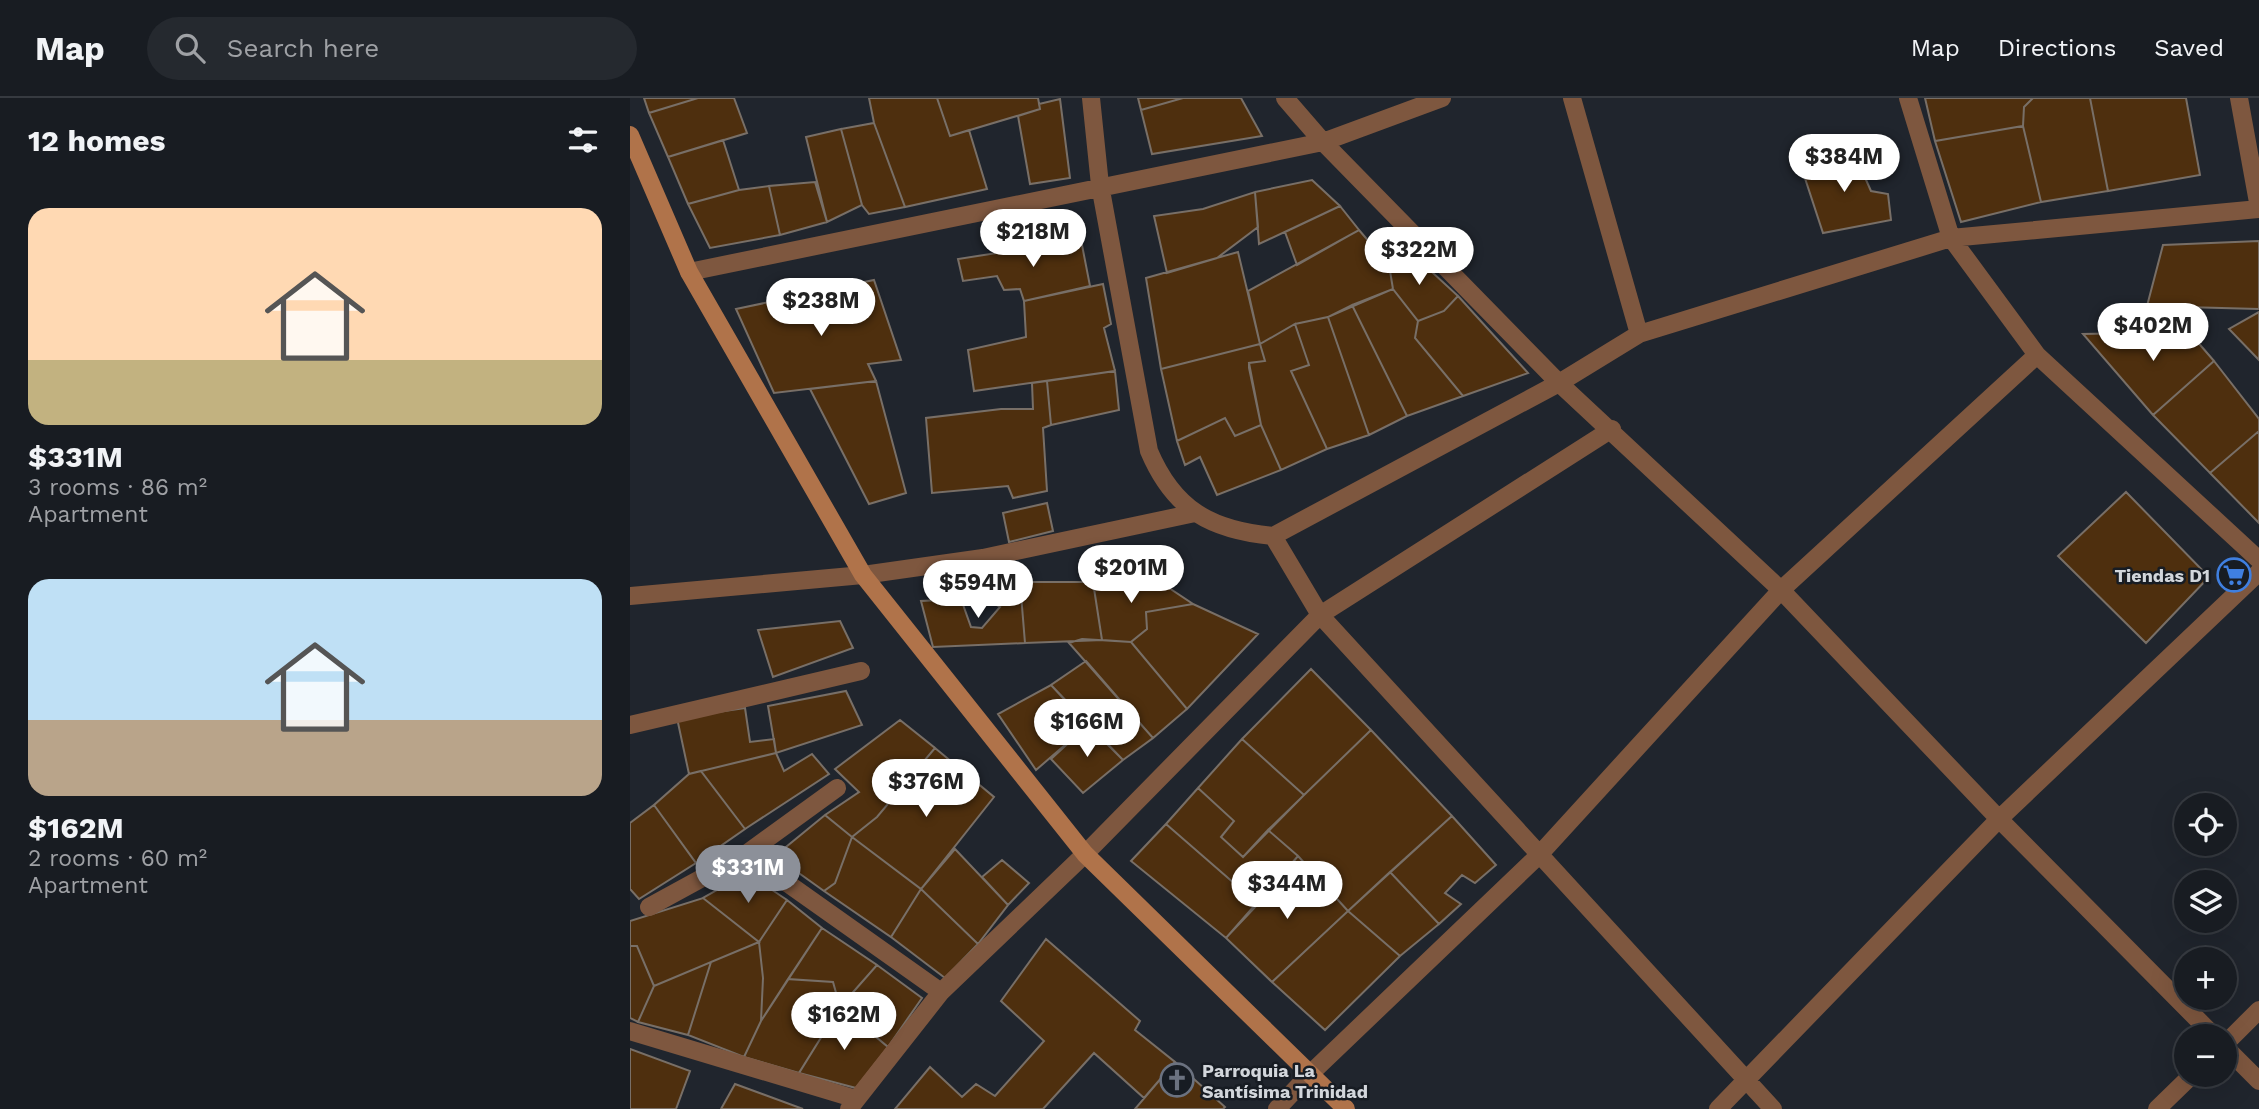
<!DOCTYPE html>
<meta charset="utf-8">
<style>
body{margin:0;font-family:"Work Sans",sans-serif;background:#25292f;color:#f1f3f6;height:100vh;display:flex;flex-direction:column;font-size:26px;white-space:nowrap}
*{box-sizing:border-box;margin:0}
p{font-size:23px;color:#9fa1a5}
.icon{flex:none;width:38px;height:38px;fill:none;stroke:currentColor;stroke-width:2;stroke-linecap:round;stroke-linejoin:round}
.map{position:relative;flex:1;overflow:hidden}
.side{display:flex;flex-direction:column;background:#181c22;width:630px}
.side>*{flex:none}
.controls{position:absolute;left:1544px;top:695px;display:grid;gap:14px}
.controls a{display:grid;place-items:center;width:63px;height:63px;border-radius:50%;background:#181c22;box-shadow:0 7px 28px #0002,0 0 0 2px #363a40;font-size:35px}
.price{position:absolute;translate:-50% -60px;padding:0 16px;border-radius:24px;background:#fff;color:#222;font-size:23px;line-height:46px;filter:drop-shadow(0 2px 4px #0008)}
.price::after{content:'';position:absolute;left:50%;top:42px;width:21px;height:16px;margin-left:-10px;background:inherit;clip-path:polygon(0 0,100% 0,50% 100%)}
.price.active{background:#8c9099;color:#fff}
ul{padding:0;list-style:none}
li{display:grid;align-content:center;gap:14px;height:371px;padding:0 28px}
li span{display:grid;place-items:center;height:217px;border-radius:21px;color:#555}
li>.icon{margin-inline-start:auto}
span .icon{width:126px;height:126px;fill:#fffc;stroke-width:1}
li b{font-size:30px}
h2{display:flex;justify-content:space-between;align-items:center;height:84px;padding:0 28px;font-size:30px}
header{display:flex;align-items:center;gap:42px;box-sizing:border-box;height:98px;padding:0 35px;background:#181c22;border-bottom:2px solid #363a40}
header strong{font-size:33px}
nav{display:flex;gap:38px;margin-inline-start:auto;font-size:24px}
.search{width:490px;height:63px;background:#25292f;display:flex;align-items:center;gap:18px;box-sizing:border-box;padding:0 24px;border-radius:38px;color:#9fa1a5;font-size:26px}
main{display:flex;flex:1;min-height:0}
.map>svg:first-child{display:block}
</style>
<header>
<strong>Map</strong>
<div class="search"><svg class="icon" aria-label="search" viewBox="0 0 24 24"><circle cx="10" cy="10" r="6"/><path d="M15 15l6 6"/></svg>Search here</div>
<nav><a>Map</a><a>Directions</a><a>Saved</a></nav>
</header>
<main>
<section class="side">
<h2>12 homes<svg class="icon" aria-label="filters" viewBox="0 0 24 24"><path d="M4 7h16M4 17h16"/><circle cx="9" cy="7" r="2"/><circle cx="15" cy="17" r="2"/></svg></h2>
<ul>
<li><span style="background:linear-gradient(#ffd9b3 70%,#c2b280 0)"><svg class="icon" aria-label="home" viewBox="0 0 24 24"><path d="M3 11l9-7 9 7M6 9v11h12V9"/></svg></span><div><b>$331M</b><p>3 rooms · 86 m²</p><p>Apartment</p></div></li>
<li><span style="background:linear-gradient(#bfe0f5 65%,#b9a48a 0)"><svg class="icon" aria-label="home" viewBox="0 0 24 24"><path d="M3 11l9-7 9 7M6 9v11h12V9"/></svg></span><div><b>$162M</b><p>2 rooms · 60 m²</p><p>Apartment</p></div></li>
</ul>
</section>
<div class="map">
<svg width="1629" height="1011" viewBox="0 0 1629 1011">
<rect width="100%" height="100%" fill="#20252d"/>
<path fill="#4e2f0e" stroke="#786f67" stroke-width="2" d="M14 0H68L19 15Z
M68 0H104L117 35 38 59 19 15Z
M239 0H307L320 38 339 32 357 91 275 109 244 25Z
M307 0H408L410 11 320 38Z
M508 0H553L511 12Z
M553 0H611L632 38 522 56 511 12Z
M1295 0H1403L1394 9 1393 28 1305 43Z
M1403 0H1460L1478 93 1411 104 1393 28 1394 9Z
M1460 0H1556L1570 77 1478 93Z
M430 1 440 80 400 86 388 18 410 11 409 6Z
M244 25 275 109 239 116 232 107 211 31Z
M1393 28 1411 104 1331 124 1305 43Z
M211 31 232 107 197 124 176 39Z
M93 42 109 92 58 106 38 59Z
M1224 55 1241 93 1258 96 1261 122 1193 135 1170 65Z
M682 82 710 108 629 146 625 94Z
M185 84 197 124 150 137 139 88Z
M139 88 150 137 80 150 58 106 109 92Z
M625 94 628 129 587 160 537 175 524 118 573 111Z
M710 108 729 132 667 167 655 134Z
M729 132 759 167 763 191 698 219 665 226 630 246 618 193Z
M451 142 460 188 394 203 390 191 374 192 367 178 333 183 328 161Z
M1629 143V211L1517 208 1533 147Z
M777 151 828 198 814 213 788 223 763 191 759 167Z
M608 154 630 246 531 271 516 180Z
M244 182 271 262 238 266 246 283 144 295 106 211Z
M473 186 481 226 474 230 485 273 344 293 338 252 396 239 394 203Z
M763 191 788 223 785 240 833 298 777 318 722 207Z
M828 198 898 275 833 298 785 240 788 223 814 213Z
M722 207 777 318 739 337 698 219Z
M1629 214V262L1599 231Z
M698 219 739 337 697 351 661 273 679 267 665 226Z
M665 226 679 267 661 273 697 351 651 372 631 327 619 265 635 263 630 246Z
M1559 234 1584 263 1523 317 1453 236Z
M630 246 635 263 619 265V270L631 327 605 338 595 320 547 343 531 271Z
M1584 263 1629 321V333L1580 375 1523 317Z
M485 273 489 312 421 327 417 283Z
M246 283 276 395 239 406 180 291Z
M417 283 421 327 413 330 417 393 383 400 378 388 302 395 296 320 371 311H403L402 285Z
M595 320 605 338 631 327 651 372 587 397 570 359 555 367 547 343Z
M1629 333V425L1580 375Z
M1496 394 1579 479 1516 545 1428 458Z
M417 405 423 433 379 444 373 415Z
M518 476 563 506 516 514 517 531 501 544 472 542 463 484Z
M359 483 390 484 395 545 303 549 291 503 331 501 341 529 352 530 370 509 361 504Z
M390 484H463L472 542 395 545Z
M563 506 628 536 557 611 501 544 517 531 516 514Z
M210 523 223 550 143 579 128 532Z
M452 541 501 544 557 611 523 640 439 545Z
M456 563 523 640 493 662 421 587Z
M681 571 741 632 674 697 612 641Z
M421 587 458 627 406 672 368 616Z
M216 593 232 627 146 655 138 608Z
M115 610 120 644 144 641 146 655 59 676 47 620Z
M270 622 305 650 247 719 222 739 195 717 229 694 205 671Z
M458 627 493 662 453 695 421 661Z
M741 632 822 718 718 813 668 758 638 732Z
M612 641 674 697 613 759 591 739 604 723 568 690Z
M305 650 364 699 291 791 222 739 247 719Z
M146 655 154 673 182 656 199 676 115 731 71 673Z
M71 673 115 731 66 765 24 707 59 676Z
M568 690 604 723 591 739 613 759 638 732 668 758 628 806 536 726Z
M24 707 66 765 9 801 0 791V725Z
M195 717 222 739 205 785 194 793 145 758Z
M822 718 866 767 845 785 832 777 815 795 831 806 809 826 760 774Z
M536 726 628 806 596 840 501 763Z
M222 739 291 791 261 839 194 793 205 785Z
M325 751 378 807 348 846 291 791Z
M668 758 718 813 642 884 596 840Z
M372 762 399 785 378 807 352 779Z
M760 774 809 826 770 858 718 813Z
M117 775 157 802 129 844 73 800Z
M291 791 348 846 315 880 261 839Z
M73 800 129 844 24 888 7 848H0V823Z
M157 802 192 830 131 923 133 880 129 844Z
M718 813 770 858 695 932 642 884Z
M192 830 247 867 210 909 203 884 158 881Z
M416 841 510 923 505 932 545 964 514 1000 464 955 413 1011H265L300 969 332 999 346 986 365 998 414 943 371 903Z
M129 844 133 880 131 923 114 959 58 937 81 864Z
M0 848H7L24 888 8 924 0 920Z
M81 864 58 937 8 924 24 888Z
M247 867 292 900 258 949 210 909Z
M158 881 203 884 210 909 169 975 114 959 131 923Z
M210 909 258 949 226 990 169 975Z
M0 951 60 973 46 1011H0Z
M545 964 595 1009 593 1011H505Z
M105 986 173 1011H91Z"/>
<g fill="none" stroke-linecap="round" stroke-linejoin="round">
<path stroke="#7e573f" stroke-width="18" d="M461 0 470 87 519 353C544 412 581 432 643 438L690 517 1143 1011
M655 0 693 44 929 285 1151 492 1369 721 1584 938
M942 0 1009 236
M1278 0 1321 140 1407 257 1629 462
M1609 0 1629 110
M59 174 693 44 812 0
M643 438 929 285 1009 236 1321 140 1629 111
M0 498 233 477 353 460 565 415
M0 627 231 573
M116 756 311 894
M19 809 116 756 207 690
M0 933 226 1001
M1594 947 1629 912
M1594 948 1629 983
M219 1011 311 894 455 756 690 517 982 331
M647 1011 679 977 909 757 1151 492 1407 257
M1088 1011 1369 721 1629 474
M1527 1011 1563 976"/>
<path stroke="#b0734a" stroke-width="18" d="M0 37 59 174 233 477 455 756 716 1011"/>
</g>
<defs>
<symbol id="supermarket-ring" viewBox="-11 -11 22 22"><circle r="9.5" fill="#171c23" stroke="#3f7fe0" stroke-width="1.5"/><path d="M-6-5.5h2.5l.6 2H6L4.5 2H-2.5L-4.4-4H-6ZM-1.5 3.2a1.3 1.3 0 1 0 .1 0ZM3 3.2a1.3 1.3 0 1 0 .1 0Z" fill="#3f7fe0"/></symbol>
<symbol id="church-ring" viewBox="-11 -11 22 22"><circle r="9.5" fill="#171c23" stroke="#6b7280" stroke-width="1.5"/><path d="M-1.2-6h2.4v3.5h3.3v2.4h-3.3V6h-2.4V-.1h-3.3v-2.4h3.3Z" fill="#6b7280"/></symbol>
</defs>
<g fill-rule="evenodd">
<use href="#supermarket-ring" x="1585" y="458" width="38" height="38"/>
<use href="#church-ring" x="528" y="963" width="38" height="38"/>
</g>
<g text-anchor="middle" dominant-baseline="central" stroke-width="5" stroke-linejoin="round" paint-order="stroke">
<g font-size="18" font-weight="bold" fill="#d2d6db" stroke="#171c23" text-anchor="end">
<text x="1580" y="477">Tiendas D1</text>
<text x="572" y="972" text-anchor="start">Parroquia La<tspan x="572" dy="21">Santísima Trinidad</tspan></text>
</g>
</g>
</svg>
<div class="controls">
<a><svg class="icon" aria-label="locate" viewBox="0 0 24 24"><circle cx="12" cy="12" r="6"/><path d="M12 2v4M12 18v4M2 12h4M18 12h4"/></svg></a>
<a><svg class="icon" aria-label="layers" viewBox="0 0 24 24"><path d="M12 4l9 5-9 5-9-5zM3 14l9 5 9-5"/></svg></a>
<a>+</a>
<a>−</a>
</div>
<b class="price" style="left:1214px;top:96px">$384M</b>
<b class="price" style="left:403px;top:171px">$218M</b>
<b class="price" style="left:789px;top:189px">$322M</b>
<b class="price" style="left:191px;top:240px">$238M</b>
<b class="price" style="left:1523px;top:265px">$402M</b>
<b class="price" style="left:501px;top:507px">$201M</b>
<b class="price" style="left:348px;top:522px">$594M</b>
<b class="price" style="left:457px;top:661px">$166M</b>
<b class="price" style="left:296px;top:721px">$376M</b>
<b class="price active" style="left:118px;top:807px">$331M</b>
<b class="price" style="left:657px;top:823px">$344M</b>
<b class="price" style="left:214px;top:954px">$162M</b>
</div>
</main>
